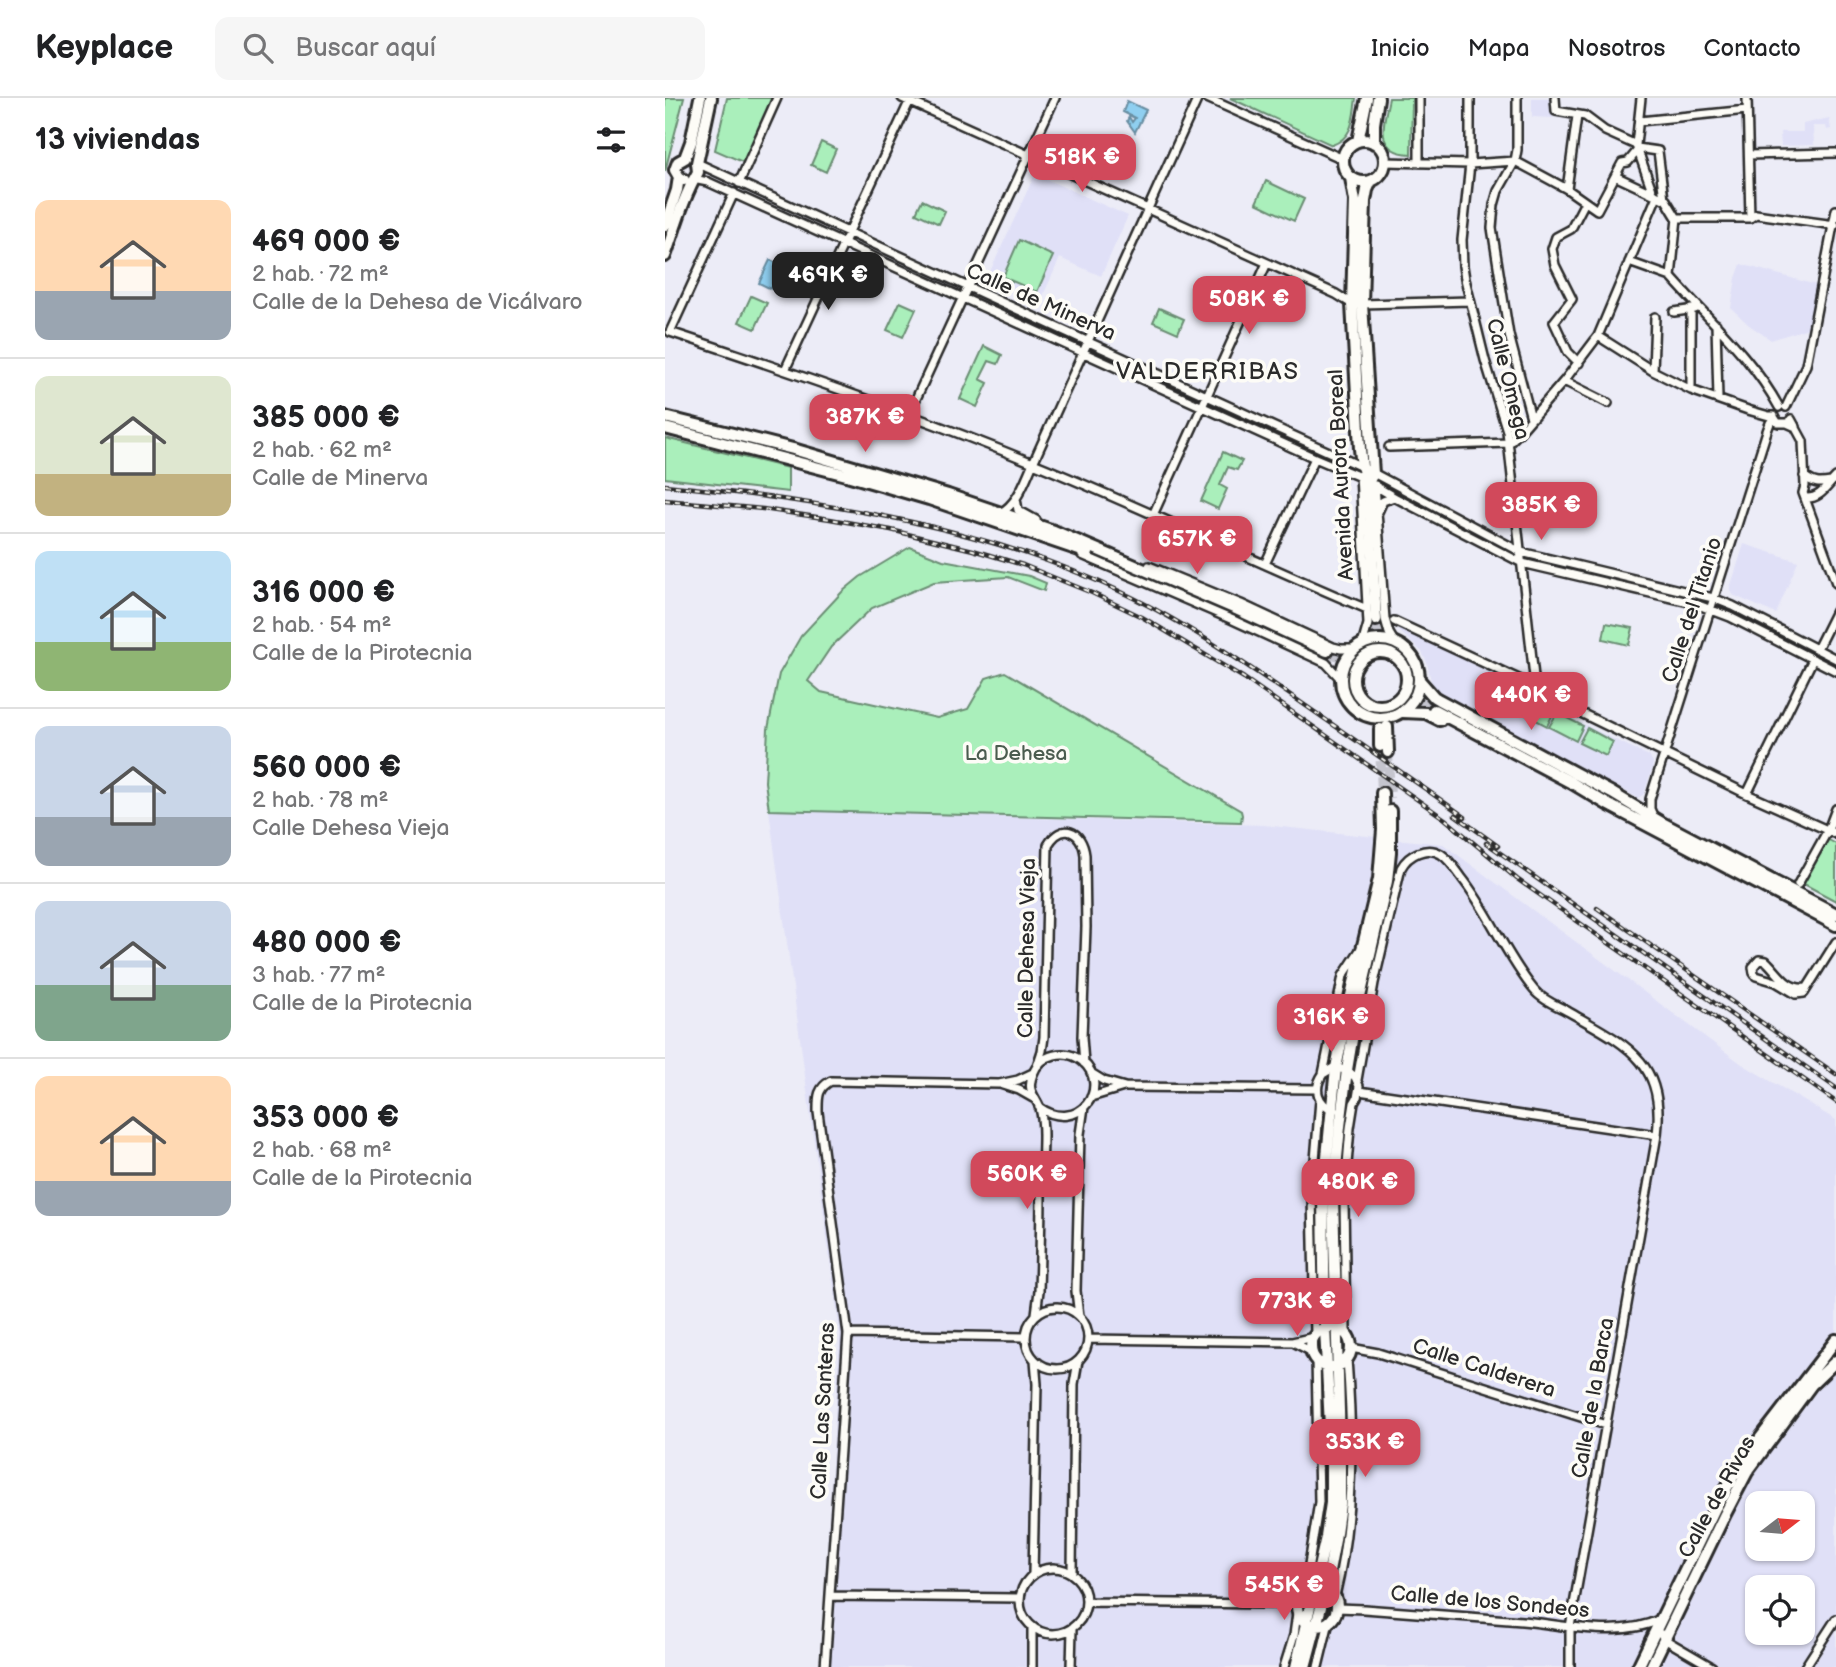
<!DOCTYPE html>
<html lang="es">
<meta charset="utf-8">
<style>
body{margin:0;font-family:"Balsamiq Sans",sans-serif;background:#f6f6f6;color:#202124;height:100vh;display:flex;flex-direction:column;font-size:26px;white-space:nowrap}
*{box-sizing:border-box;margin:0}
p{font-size:23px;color:#757577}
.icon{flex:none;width:38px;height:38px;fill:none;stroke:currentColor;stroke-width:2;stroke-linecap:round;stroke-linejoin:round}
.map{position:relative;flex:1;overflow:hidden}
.sheet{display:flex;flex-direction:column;background:#fff;width:665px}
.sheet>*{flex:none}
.needle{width:46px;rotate:74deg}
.fabs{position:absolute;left:1080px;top:1393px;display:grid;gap:14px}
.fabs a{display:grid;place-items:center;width:70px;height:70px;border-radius:14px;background:#fff;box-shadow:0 2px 5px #0004;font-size:35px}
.price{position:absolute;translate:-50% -60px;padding:0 16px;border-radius:14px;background:#d1495b;color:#fff;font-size:23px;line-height:46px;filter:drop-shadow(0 2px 4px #0008)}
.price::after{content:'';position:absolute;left:50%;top:42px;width:21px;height:16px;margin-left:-10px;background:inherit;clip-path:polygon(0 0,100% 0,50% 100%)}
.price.selected{background:#222;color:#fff}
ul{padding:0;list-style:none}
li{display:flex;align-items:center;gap:21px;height:175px;padding:0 35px}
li+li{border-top:2px solid #e0e0e0}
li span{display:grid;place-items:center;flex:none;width:196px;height:140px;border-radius:14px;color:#555}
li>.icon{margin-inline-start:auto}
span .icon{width:84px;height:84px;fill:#fffc;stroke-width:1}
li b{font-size:30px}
h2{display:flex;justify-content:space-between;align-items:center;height:84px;padding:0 35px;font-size:30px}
header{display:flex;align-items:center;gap:42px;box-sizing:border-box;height:98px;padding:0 35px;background:#fff;border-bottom:2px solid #e0e0e0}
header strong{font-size:33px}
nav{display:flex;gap:38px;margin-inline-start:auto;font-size:24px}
.search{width:490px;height:63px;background:#f6f6f6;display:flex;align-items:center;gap:18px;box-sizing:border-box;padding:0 24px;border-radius:14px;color:#757577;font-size:26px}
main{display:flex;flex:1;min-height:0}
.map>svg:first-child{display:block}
</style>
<header>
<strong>Keyplace</strong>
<div class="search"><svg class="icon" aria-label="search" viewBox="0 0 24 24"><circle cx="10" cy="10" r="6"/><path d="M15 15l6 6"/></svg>Buscar aquí</div>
<nav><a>Inicio</a><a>Mapa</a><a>Nosotros</a><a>Contacto</a></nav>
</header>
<main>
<section class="sheet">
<h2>13 viviendas<svg class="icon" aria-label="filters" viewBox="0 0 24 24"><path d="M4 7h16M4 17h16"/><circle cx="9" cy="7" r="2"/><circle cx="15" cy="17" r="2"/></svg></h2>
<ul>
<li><span style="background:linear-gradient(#ffd9b3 65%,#9aa5b1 0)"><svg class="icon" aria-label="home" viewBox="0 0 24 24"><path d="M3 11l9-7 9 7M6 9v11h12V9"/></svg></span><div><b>469 000 €</b><p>2 hab. · 72 m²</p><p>Calle de la Dehesa de Vicálvaro</p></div></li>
<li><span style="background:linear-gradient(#dfe7d0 70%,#c2b280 0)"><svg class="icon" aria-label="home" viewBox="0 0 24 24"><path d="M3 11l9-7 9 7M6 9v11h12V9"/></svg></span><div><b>385 000 €</b><p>2 hab. · 62 m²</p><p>Calle de Minerva</p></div></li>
<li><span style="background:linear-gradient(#bfe0f5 65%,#8fb573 0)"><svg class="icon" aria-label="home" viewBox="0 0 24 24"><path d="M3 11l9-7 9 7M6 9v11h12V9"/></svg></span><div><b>316 000 €</b><p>2 hab. · 54 m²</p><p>Calle de la Pirotecnia</p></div></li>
<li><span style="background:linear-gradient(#c9d6e8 65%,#9aa5b1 0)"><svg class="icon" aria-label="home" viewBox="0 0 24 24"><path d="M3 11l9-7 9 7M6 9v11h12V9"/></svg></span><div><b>560 000 €</b><p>2 hab. · 78 m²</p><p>Calle Dehesa Vieja</p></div></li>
<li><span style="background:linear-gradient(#c9d6e8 60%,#7fa58c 0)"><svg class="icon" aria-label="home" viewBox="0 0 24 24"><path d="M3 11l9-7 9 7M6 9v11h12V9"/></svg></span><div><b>480 000 €</b><p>3 hab. · 77 m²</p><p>Calle de la Pirotecnia</p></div></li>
<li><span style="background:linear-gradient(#ffd9b3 75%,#9aa5b1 0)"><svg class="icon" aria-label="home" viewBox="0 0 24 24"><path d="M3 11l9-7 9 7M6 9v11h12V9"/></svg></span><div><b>353 000 €</b><p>2 hab. · 68 m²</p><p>Calle de la Pirotecnia</p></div></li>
</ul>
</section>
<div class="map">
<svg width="1171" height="1569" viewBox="0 0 1171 1569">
<rect width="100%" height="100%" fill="#ececf7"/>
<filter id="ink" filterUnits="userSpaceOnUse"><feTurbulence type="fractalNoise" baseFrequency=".0143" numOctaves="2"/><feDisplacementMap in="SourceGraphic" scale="14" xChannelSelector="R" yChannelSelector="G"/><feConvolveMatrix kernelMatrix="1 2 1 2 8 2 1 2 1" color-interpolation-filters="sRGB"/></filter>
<g filter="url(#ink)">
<path fill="#e0e0f7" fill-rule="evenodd" d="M867 0H887L888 20 867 19Z
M1164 20 1166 31 1162 32 1161 28H1148L1149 47 1116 48 1115 34H1138V26Z
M370 76 463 118 436 178 395 160 376 202 323 178Z
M1076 166 1151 187 1143 230 1106 242 1084 227 1066 210 1071 180Z
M1079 446 1133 463 1111 516 1068 497 1065 490Z
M731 528 861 588 864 600 984 658 988 664 987 671 979 696 973 700 777 596 770 590 766 583 762 565 757 554 734 533Z
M104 712 598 727 778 746 1077 966 1171 1022V1569H155L175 1236ZM1092 1405H1138V1451H1092ZM1092 1489H1138V1535H1092Z"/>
<path fill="#aaefbb" stroke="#6a8d73" stroke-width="2" d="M0 0H19L0 73Z
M62 0H108L80 65 50 52Z
M565 0H691C688 20 689 39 667 47Z
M724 0H747L746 56C708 54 719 26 724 0Z
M156 44 171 51 161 74 146 67Z
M601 83 639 101 629 123 591 105Z
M257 102 280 113 274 126 251 115Z
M354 142 388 158 372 194 338 179Z
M86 198 102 205 90 231 74 224Z
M235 204 251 211 238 239 222 232Z
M494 210 519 221 513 235 488 224Z
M319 248 337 257 333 266 324 263 315 281 323 285 312 309 295 301Z
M0 340 123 370V394L0 380Z
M558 354 577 363 572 372 563 369 555 387 562 391 553 411 536 403Z
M245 449 278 462 364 478 381 485 379 493 343 479 269 484 207 510 166 549 143 583 156 594 272 620 303 611 321 580 340 574 576 713 577 717 576 724 104 712 100 684 103 631 114 576 136 538 177 494 195 479Z
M941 525 968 530 964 547 938 541Z
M863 601 889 614 882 628 856 614Z
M892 615 918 628 911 643 884 629Z
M922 630 948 644 941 658 914 645Z
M1162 741 1171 746V803L1137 785Z"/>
<path fill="#8fcff0" stroke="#678da1" stroke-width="2" d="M462 3 481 12 470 34 462 23 464 19 467 24 470 20 458 14Z
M105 162 117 167 106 191 94 185Z"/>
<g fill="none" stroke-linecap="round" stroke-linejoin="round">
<path stroke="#c5c5ce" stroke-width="10" stroke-dasharray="10 5" stroke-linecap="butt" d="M712 528 718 549
M704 551 711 522
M666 555 676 559 691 560
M660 557 669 561 684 576
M747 591 771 609
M740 603 764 610
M712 615 715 631
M722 615V629
M715 648 717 695
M723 654 725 700"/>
<defs>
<path id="street" d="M237 0 671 196 687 206
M542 0 678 61
M805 0V66L797 142 798 168 800 181 820 262 842 333 870 588 873 593 879 597 1082 696 1171 736
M852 0V52L850 63 833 93 829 107 827 130 844 237 866 320
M890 0 891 13 920 18 940 33 971 47
M976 0 971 47 988 95 992 98
M1082 0 1085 120
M975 23 1082 12
M972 50 993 53 999 101
M1084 57 1171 55
M850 63 902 91 932 112 957 65 963 64 973 52
M720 64 805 66 850 63
M32 65 697 369 856 454 1048 500 1068 508 1171 561
M754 65V0
M950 78 1001 102 1012 120
M28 81 43 84 650 360 695 379 729 399 857 465 1028 505 1065 519 1171 573
M74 85 112 0
M902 91 912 18
M69 95 5 234C127 274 249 316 368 365 481 411 590 464 702 511
M1012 120 1006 179C1043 221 1087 259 1114 309
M1012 120H1085L1091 116 1170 127
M964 164 1006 179
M697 206 805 203
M1026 211V292
M1009 214 1030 211
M1051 226 1053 301
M933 238 988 273 1026 292 1083 312 1104 318H1109
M914 265 903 254 889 224 907 201 890 167 887 151 891 139 906 131 920 104
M120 272 246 0
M988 273 990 219
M899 283 943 305
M1121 309 1141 267 1171 112
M244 316 390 0
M1109 319 1113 325H1122L1131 329
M1126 321 1138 343 1140 388 1138 395 1171 485
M844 345 854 335 899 283 933 238 992 98
M724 349 844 345
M695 377 703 526 697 547
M1139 378C1149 386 1154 386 1166 384
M710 387 720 521 724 535 730 545
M1141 400C1155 401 1162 388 1171 379
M351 401 353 412 371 422
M713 414 718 403 729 399
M335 415C353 406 360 382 368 365L533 0
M488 417 602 165
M417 457 568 522 661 565 676 581
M600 466 650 360
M484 468 576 506 668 549 676 551H690
M729 523 858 583H862
M1152 551 1171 513
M1082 696 1148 561
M989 720 985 711V701L1102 333 1105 325 1109 320
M1133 786 1163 732 1171 711
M1141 890C1121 892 1114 875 1101 863L1094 862 1088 869 1089 875 1091 878 1111 884 1131 896 1139 895 1171 844
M372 968 377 953 379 939 383 747C397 724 417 732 420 757L421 829 417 939 419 965
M426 975 439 983 460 989 652 991
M658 976 668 970 682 972 690 979 694 988 692 1000 689 1005 685 1030 679 1103 681 1234
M692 982 709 885 736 770C743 757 761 747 776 756 785 762 791 772 797 780 824 814 841 858 869 892 877 902 893 908 904 914 960 946 1001 963 992 1037L905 1529V1569
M335 986 354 992 368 1000
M694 993 992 1037
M426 999 459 989
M669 1012C652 1006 648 990 658 976L678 878 695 852
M361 1240a31 31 0 1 1 62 0a31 31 0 1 1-62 0Z
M371 1216 374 1193C375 1159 376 1125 376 1091 377 1073 378 1055 378 1037 378 1029 377 1018 375 1010 370 997 361 993 368 976 375 956 401 950 417 963 448 989 413 1037 374 1009
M414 1218 411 1193 415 1036 419 1009
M183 1236 360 1239
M650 1237 647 1098 655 1002
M423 1241 627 1244 649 1239
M628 1244 647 1254
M686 1250 713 1255 941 1327
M355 1503a33 33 0 1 1 66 0a33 33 0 1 1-66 0Z
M407 1475 409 1286 413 1263
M368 1476 372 1286 370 1262
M637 1493 641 1485 654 1404 651 1261
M166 1498 354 1500
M670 1498C689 1420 688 1341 682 1261
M421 1504 604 1506 631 1504
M672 1510 699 1511C752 1515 804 1519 857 1523 901 1527 954 1541 996 1521
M996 1536 999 1541 1047 1569
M160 1569 183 1236 153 1014C153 1000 152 990 166 983L334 986 353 982 368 975
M367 1569V1529
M406 1569 407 1530
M619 1569 629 1537 632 1515
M653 1569 664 1524
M1140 1569 1171 1521"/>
<path id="secondary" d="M678 63a21 21 0 1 1 42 0a21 21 0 1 1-42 0Z
M693 43 702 0
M709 45V26L713 0
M20 60 26 44 35 0
M686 80 690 103 687 206 695 351 697 369 703 384 711 522
M19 82 14 79 10 72 13 64 20 60
M0 127 12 92 14 79
M0 158C10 130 18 100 33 74L32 65 46 0
M0 319 128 351 283 397 389 433 573 512 662 553
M0 330 185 378 264 401 423 455
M703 384 708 376 697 206 700 103 702 92 706 83
M676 581a39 39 0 1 1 78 0a39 39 0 1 1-78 0Z
M688 581a27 27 0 1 1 54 0a27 27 0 1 1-54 0Z
M755 583 769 599 774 602 947 695 997 725 1171 816
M769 612 907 685 942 706 1171 827
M738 614 761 615 775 622
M722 629 723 654
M715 631V648
M646 1249a20 20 0 1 1 40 0a20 20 0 1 1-40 0Z
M632 1508a20 20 0 1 1 40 0a20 20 0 1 1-40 0Z
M631 1569 661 1439 666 1405V1348L660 1230 658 1100 665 1028 671 970 683 910 714 781 718 732 717 695
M640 1569 661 1490 670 1442 675 1406V1348L668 1101 675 1029 682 972 692 912 722 783 725 754V713
M973 1569 1050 1410 1074 1368 1171 1242
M986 1569 1060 1416 1082 1374 1146 1287 1171 1263"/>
</defs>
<use href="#street" stroke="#2b2b2b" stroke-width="12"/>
<use href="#secondary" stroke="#2b2b2b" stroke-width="16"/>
<use href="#street" stroke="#fdfcf7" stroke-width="7"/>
<use href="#secondary" stroke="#fdfcf7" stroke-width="10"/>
<defs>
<path id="rail" d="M0 387C165 404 335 429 484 508 535 535 583 568 631 601 687 640 744 679 800 719
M0 402 98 411 165 421 226 432 308 452 358 467 427 495 477 519 579 580 780 721 852 781 1171 1004
M790 717 833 748
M821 745 1171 990
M932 810 1171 976"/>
</defs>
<use href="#rail" stroke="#2b2b2b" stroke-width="4.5"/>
<use href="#rail" stroke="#fdfcf7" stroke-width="2" stroke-dasharray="5" stroke-linecap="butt"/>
</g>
</g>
<g text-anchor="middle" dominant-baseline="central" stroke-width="7" stroke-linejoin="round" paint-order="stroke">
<g font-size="21" fill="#2b2b2b" stroke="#fdfcf7">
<text transform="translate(376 204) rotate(24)">Calle de Minerva</text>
<text transform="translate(843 281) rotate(76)">Calle Omega</text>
<text transform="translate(676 377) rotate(-93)">Avenida Aurora Boreal</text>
<text transform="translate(1027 512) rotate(-72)">Calle del Titanio</text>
<text transform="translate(362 850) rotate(-89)">Calle Dehesa Vieja</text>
<text transform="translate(819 1270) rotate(18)">Calle Calderera</text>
<text transform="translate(928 1300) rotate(-80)">Calle de la Barca</text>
<text transform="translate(158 1313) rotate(-87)">Calle Las Santeras</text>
<text transform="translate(1052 1399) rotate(-61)">Calle de Rivas</text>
<text transform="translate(825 1504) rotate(5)">Calle de los Sondeos</text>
</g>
<g font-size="21" fill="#4b5c4f" stroke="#fdfcf7">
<text x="351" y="655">La Dehesa</text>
</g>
<g font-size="24" letter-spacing="2" fill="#2b2b2b" stroke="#fdfcf7">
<text x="543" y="273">VALDERRIBAS</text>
</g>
</g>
</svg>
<div class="fabs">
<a><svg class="needle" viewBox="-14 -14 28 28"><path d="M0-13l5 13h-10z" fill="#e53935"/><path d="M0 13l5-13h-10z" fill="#757577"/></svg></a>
<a><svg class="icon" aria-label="locate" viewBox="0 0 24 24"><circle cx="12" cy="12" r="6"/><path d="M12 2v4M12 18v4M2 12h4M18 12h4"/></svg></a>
</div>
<b class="price" style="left:417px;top:96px">518K €</b>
<b class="price selected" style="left:163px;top:214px">469K €</b>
<b class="price" style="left:584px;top:238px">508K €</b>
<b class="price" style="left:200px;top:356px">387K €</b>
<b class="price" style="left:876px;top:444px">385K €</b>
<b class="price" style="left:532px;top:478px">657K €</b>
<b class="price" style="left:866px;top:634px">440K €</b>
<b class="price" style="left:666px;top:956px">316K €</b>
<b class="price" style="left:362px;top:1113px">560K €</b>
<b class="price" style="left:693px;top:1121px">480K €</b>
<b class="price" style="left:632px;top:1240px">773K €</b>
<b class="price" style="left:700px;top:1381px">353K €</b>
<b class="price" style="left:619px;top:1524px">545K €</b>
</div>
</main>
